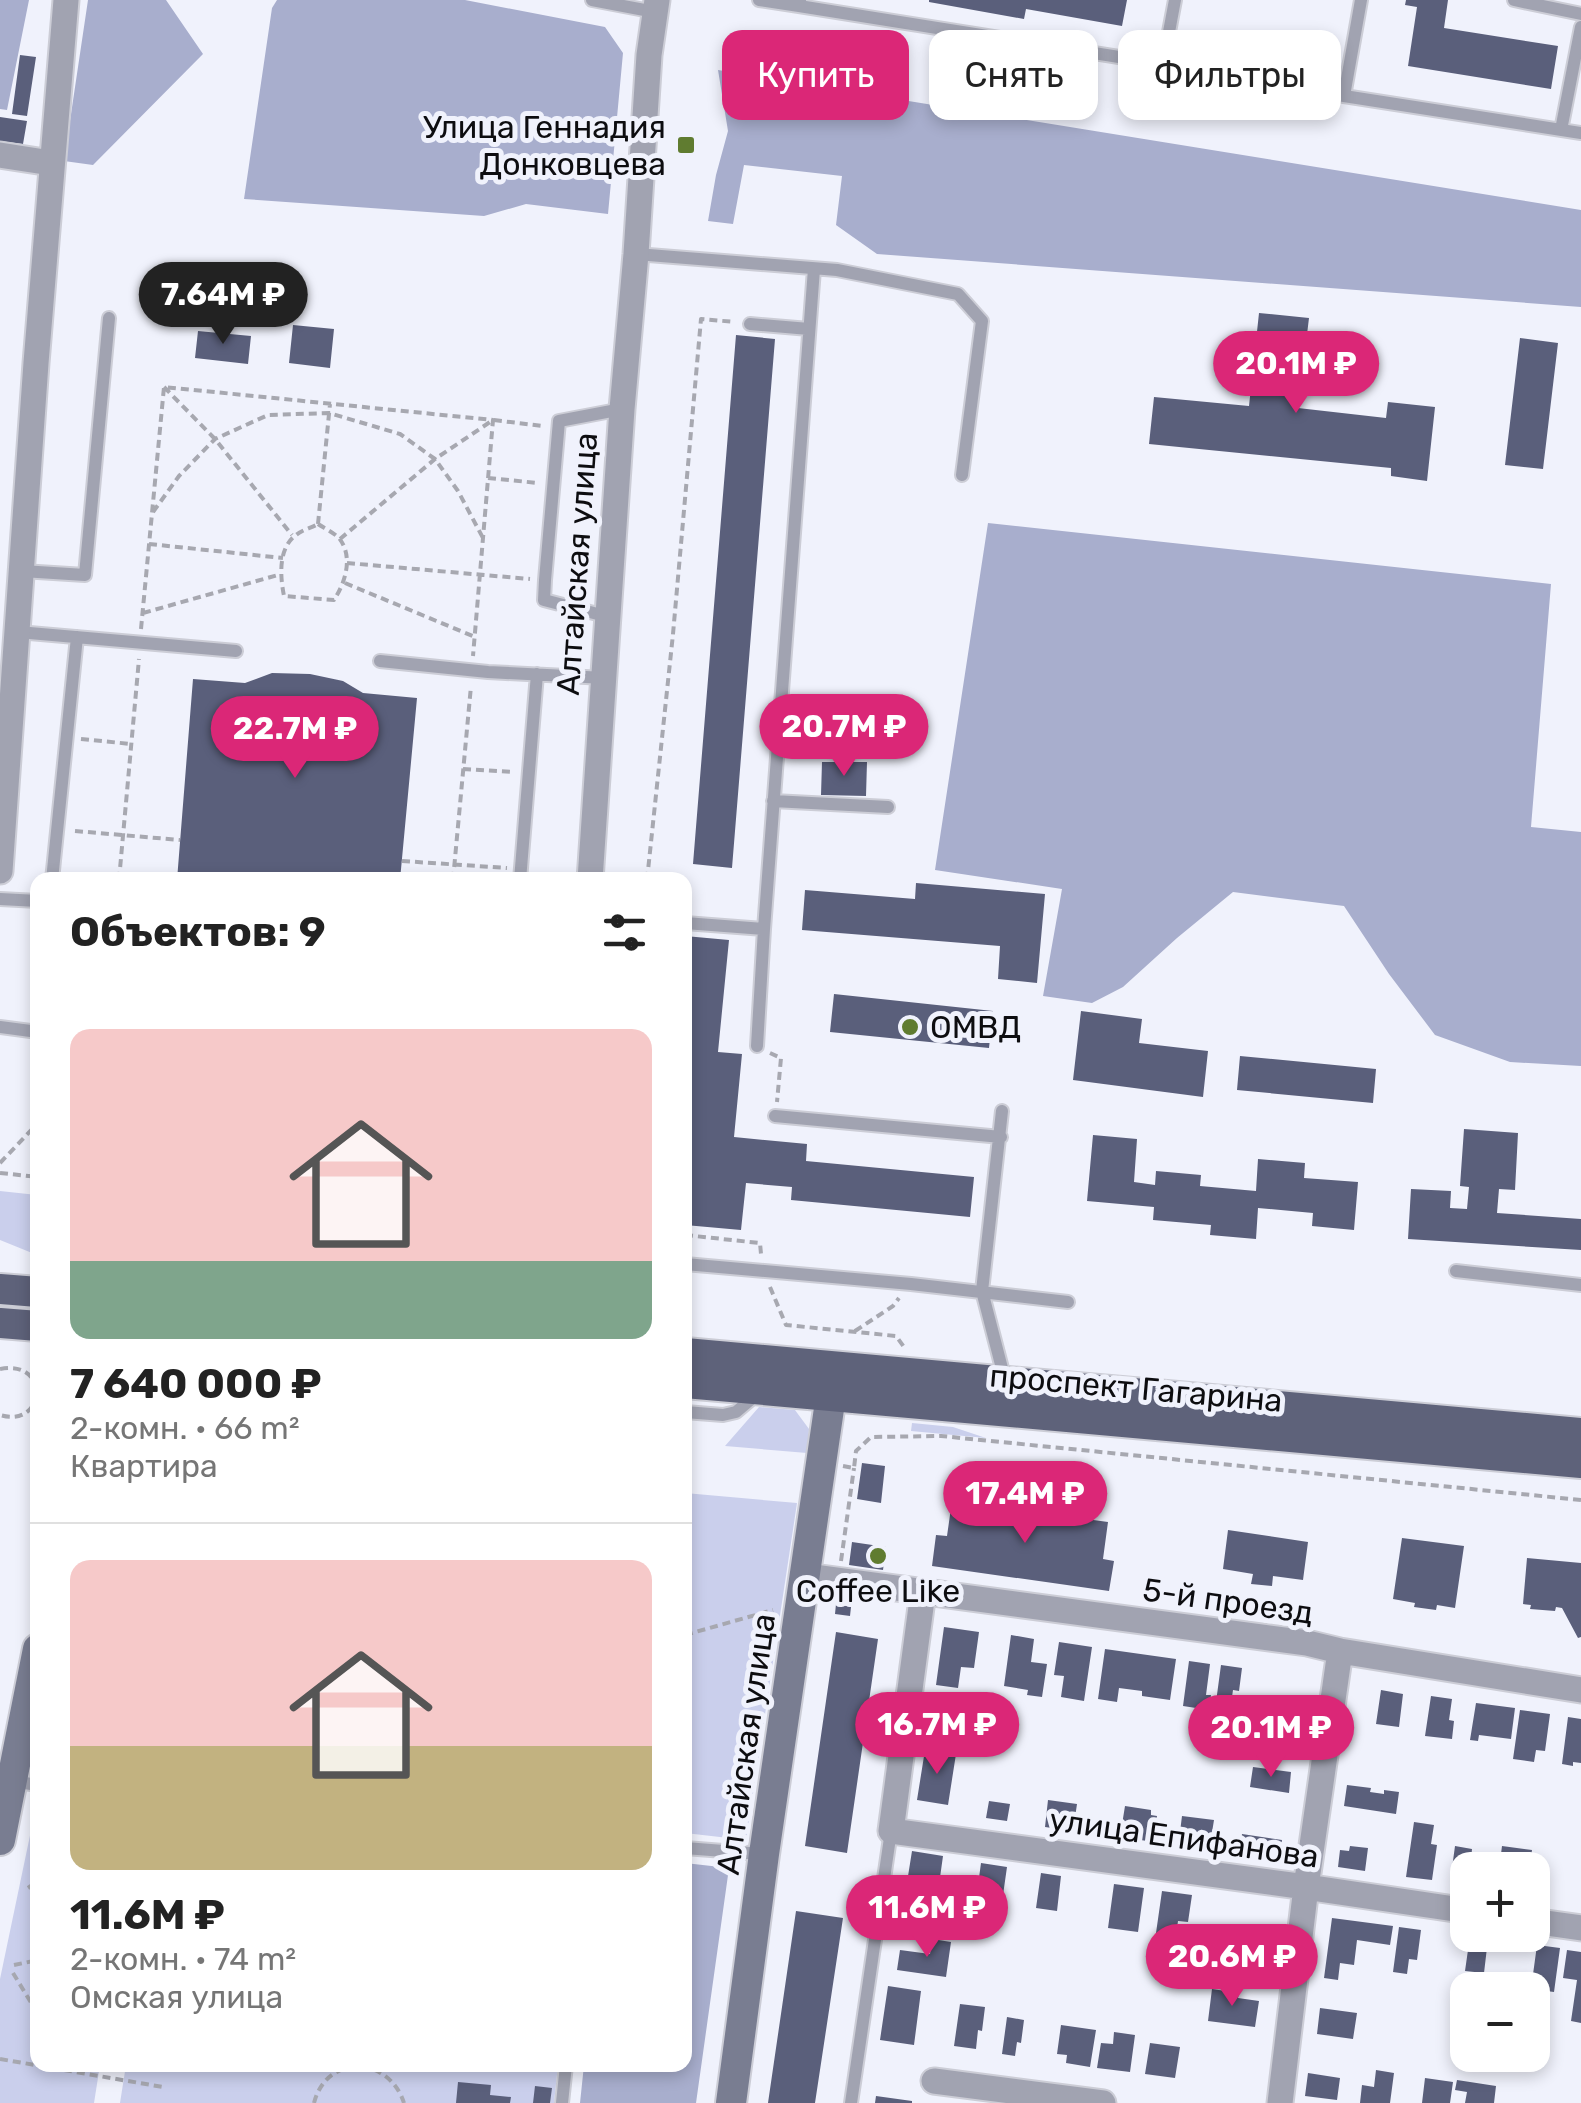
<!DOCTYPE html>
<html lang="ru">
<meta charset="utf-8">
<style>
body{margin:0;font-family:Rubik,sans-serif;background:#f6f6f6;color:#222;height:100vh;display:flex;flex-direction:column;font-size:38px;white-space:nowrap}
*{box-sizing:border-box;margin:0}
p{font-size:32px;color:#767676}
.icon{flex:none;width:55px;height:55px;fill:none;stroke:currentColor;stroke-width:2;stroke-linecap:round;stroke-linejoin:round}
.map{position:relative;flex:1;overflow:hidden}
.drawer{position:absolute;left:30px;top:872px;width:662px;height:1200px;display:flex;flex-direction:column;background:#fff;border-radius:20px;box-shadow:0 5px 15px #0003}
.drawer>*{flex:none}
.banner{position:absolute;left:722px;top:30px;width:708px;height:90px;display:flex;gap:20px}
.tools{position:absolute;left:1450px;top:1852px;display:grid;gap:20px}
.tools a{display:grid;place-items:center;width:100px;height:100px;border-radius:20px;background:#fff;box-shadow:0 5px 15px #0003;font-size:50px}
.price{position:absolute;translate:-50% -85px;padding:0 22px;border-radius:35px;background:#db2777;color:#fff;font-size:32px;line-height:65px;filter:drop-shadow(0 2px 5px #0008)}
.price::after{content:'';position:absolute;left:50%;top:60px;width:30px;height:22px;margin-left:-15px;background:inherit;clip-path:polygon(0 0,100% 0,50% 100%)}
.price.active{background:#222;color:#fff}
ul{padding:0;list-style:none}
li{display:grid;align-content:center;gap:20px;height:530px;padding:0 40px}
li+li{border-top:2px solid #e0e0e0}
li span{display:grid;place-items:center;height:310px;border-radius:20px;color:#555}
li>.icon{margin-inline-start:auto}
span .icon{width:180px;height:180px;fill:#fffc;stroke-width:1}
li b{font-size:42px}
h2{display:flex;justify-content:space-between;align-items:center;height:120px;padding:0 40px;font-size:42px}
.chip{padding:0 35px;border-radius:20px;background:#fff;box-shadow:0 5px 15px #0003;font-size:35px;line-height:90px}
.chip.active{background:#db2777;color:#fff}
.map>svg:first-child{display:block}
</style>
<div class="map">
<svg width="1581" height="2103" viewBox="0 0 1581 2103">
<rect width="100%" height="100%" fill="#f0f2fc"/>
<path fill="#cacfec" d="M0 1191 37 1195V1255L0 1240Z
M759 1407 795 1410 809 1429 807 1453 725 1446Z
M912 1423 953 1427 986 1438 911 1431Z
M685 1493 797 1503 746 1840 685 1833Z
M37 1802 38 2065H100L94 2103H0V1979Z
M126 2065H558L554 2103H120Z"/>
<path fill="#a8aecd" d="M0 0H29L7 110 0 109Z
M88 0H166L203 54 93 165 64 161Z
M277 0H465L605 27 623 53 608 214 526 204 484 216 244 199 272 8Z
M718 70 1581 210V307L877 254 836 225 842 176 744 165 733 224 708 221 716 175 728 131Z
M988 523 1551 584 1531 827 1581 832V1066L1510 1062 1435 1035 1389 974 1344 906 1233 892 1177 938 1123 987 1092 1003 1043 996 1062 889 935 870Z
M685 1863 729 1868 696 2103H580L584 2065H685Z"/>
<path fill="#5a5f7b" d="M929 0H1127L1122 26 1026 9 1024 19 929 2Z
M1406 0H1448L1444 28 1558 46 1551 89 1408 66 1417 7 1405 5Z
M20 55 36 57 27 116 12 114Z
M0 117 27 121 23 144 0 141Z
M1259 313 1309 318 1298 408 1386 418 1388 402 1435 407 1427 481 1391 476V468L1149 444 1154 397 1249 406Z
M293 325 334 329 330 368 289 363Z
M198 331 251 336 248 364 195 358Z
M736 335 775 339 732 868 693 864Z
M1520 338 1558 343 1543 469 1505 465Z
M272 673 310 674 343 681 363 693 417 698 400 880H177L193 679 245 683Z
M822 762H867L866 796 821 795Z
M916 883 1045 894 1037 983 998 979 1000 946 802 930 805 890 915 899Z
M685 936 729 940 718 1052 742 1054 734 1137 807 1144 806 1161 974 1177 970 1217 791 1200 792 1187 746 1183 741 1230 685 1225V1126L691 1059H685Z
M834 994 993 1011 989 1048 830 1032Z
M1081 1011 1142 1019 1139 1043 1208 1051 1203 1097 1073 1080Z
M1240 1056 1376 1069 1373 1103 1237 1090Z
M1464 1129 1518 1133 1515 1190 1499 1189 1497 1213 1581 1219V1250L1408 1239 1411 1189 1451 1191 1450 1208 1467 1209 1469 1187 1460 1186Z
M1093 1135 1137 1139 1134 1182 1155 1185 1156 1171 1201 1175 1200 1186 1256 1191 1258 1159 1305 1163 1304 1178 1358 1182 1354 1230 1312 1226 1313 1213 1258 1208 1256 1239 1210 1235 1211 1225 1153 1220 1154 1207 1087 1201Z
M862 1463 885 1466 881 1503 857 1499Z
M952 1501 1108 1522 1103 1559 1114 1561 1109 1591 932 1566 936 1535 947 1536Z
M1228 1530 1308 1542 1303 1580 1273 1576 1272 1586 1251 1584 1253 1574 1223 1569Z
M1402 1538 1464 1546 1455 1608 1437 1605 1436 1610 1414 1607 1415 1603 1393 1599Z
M852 1542 886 1547 883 1570 849 1565Z
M1527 1558 1581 1563V1637L1578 1638 1562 1608 1556 1607 1555 1611 1530 1609 1531 1605 1523 1604Z
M836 1604 851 1607 850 1616 835 1614Z
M944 1627 979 1632 974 1668 961 1667 958 1688 936 1685Z
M836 1632 878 1639 847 1853 805 1846Z
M1011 1635 1034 1639 1031 1662 1047 1664 1042 1697 1027 1695 1028 1690 1004 1686Z
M1059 1642 1092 1647 1084 1701 1061 1697 1064 1676 1054 1675Z
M1105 1649 1176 1659 1170 1700 1142 1696V1691L1119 1688 1117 1702 1098 1699Z
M1189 1661 1210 1664 1206 1695H1211L1209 1710 1183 1706Z
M1221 1665 1242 1668 1239 1691 1233 1690 1231 1704 1216 1702Z
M1381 1690 1403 1694 1399 1727 1376 1724Z
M1431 1696 1452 1699 1449 1720 1454 1721 1452 1739 1425 1736Z
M1476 1703 1515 1708 1511 1739 1479 1735 1478 1741 1470 1740Z
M1520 1710 1550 1714 1545 1751 1536 1750 1534 1762 1513 1759Z
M1568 1717 1581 1719V1763L1573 1762V1766L1562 1764Z
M925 1750 956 1754 948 1805 917 1800Z
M1253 1767 1291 1772 1289 1793 1250 1787Z
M1347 1785 1371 1788 1370 1792 1384 1794V1790L1399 1792 1396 1814 1344 1806Z
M1048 1800 1077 1804 1073 1831 1045 1827Z
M989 1801 1010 1804 1007 1821 986 1818Z
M1125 1806 1151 1810V1815L1157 1816 1154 1842 1120 1837Z
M1182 1816 1214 1820 1209 1851 1186 1848 1188 1834 1180 1832Z
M1414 1822 1434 1825 1431 1844 1437 1845 1432 1880 1406 1877Z
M1242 1834 1282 1840 1280 1855 1252 1851 1251 1855 1239 1854Z
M1350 1846 1368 1848 1365 1871 1338 1867 1340 1850 1349 1851Z
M1455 1846 1472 1849 1470 1870H1468V1885L1450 1883Z
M1502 1846 1532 1850 1529 1870H1499Z
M912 1851 943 1856 937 1899 905 1895Z
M981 1863 1007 1867 1000 1916 979 1913 981 1901 976 1900Z
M1041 1873 1061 1876 1057 1911 1036 1908Z
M1114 1884 1144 1888 1138 1932 1108 1928Z
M1162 1891 1192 1895 1188 1922 1178 1921 1176 1936 1156 1933Z
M796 1911 843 1918 815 2103H768Z
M1332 1918 1393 1926 1390 1945 1357 1940 1354 1965 1340 1963 1338 1980 1324 1978Z
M1399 1927 1421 1930 1417 1960 1409 1959 1407 1974 1393 1972Z
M1470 1936 1488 1939 1484 1973 1465 1971Z
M932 1939 951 1942 946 1977 897 1970 900 1950 930 1954Z
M1232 1939 1246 1941 1245 1947 1265 1949 1263 1967 1229 1962Z
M1537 1945 1560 1948 1554 1992 1531 1989Z
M1567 1950 1581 1952V2023L1571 2021 1577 1980 1563 1978Z
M888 1986 921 1991 914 2045 880 2040Z
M1212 1989 1239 1993 1238 1998 1259 2001 1255 2027 1208 2021Z
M960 2004 985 2007 982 2031 978 2030 976 2049 954 2046Z
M1320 2008 1357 2013 1353 2039 1317 2034Z
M1007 2017 1024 2020 1021 2043 1017 2042 1015 2056 1002 2054Z
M1061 2025 1096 2030 1090 2067 1066 2063 1067 2055 1057 2054Z
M1114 2032 1135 2035 1130 2072 1097 2068 1101 2043 1113 2044Z
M1150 2043 1180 2047 1175 2078 1145 2074Z
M1376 2070 1394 2073 1390 2103H1360L1362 2085 1374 2087Z
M1308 2073 1340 2078 1337 2100 1305 2096Z
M1425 2078 1453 2082 1450 2103H1422Z
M1457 2080 1496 2086 1494 2103H1465L1467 2092 1455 2090Z
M458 2082 491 2085 490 2095 511 2097 510 2103H456Z
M535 2086 552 2088 550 2103H533Z
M876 2096 912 2101V2103H875Z"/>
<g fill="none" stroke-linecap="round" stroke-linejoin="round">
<defs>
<path id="lane" d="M592 0 655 12
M759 0 799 6 800 0
M1514 0 1581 14
M799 6 1163 64 1175 0
M1163 64 1344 96 1581 133
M1344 96 1361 0
M1561 130 1581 27
M636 254 837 270 958 294 982 321 962 475
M750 324 809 329
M22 571 85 575 109 318
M609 617 544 600 545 580 559 421 622 409
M18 632 236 651
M380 661 488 672 605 678
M773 801 888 807
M52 880 77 637
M520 880 537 674
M0 899 38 901
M685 923 764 929 757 1046
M764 929 814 269
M0 1027 38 1032
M1002 1111 982 1291 1005 1380
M775 1116 1001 1137
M685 1264 911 1284 1068 1302
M1456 1271 1581 1285
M685 1412 723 1415 736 1412 756 1395
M11 1781 38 1785
M685 1848 762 1854
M562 2103 566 2065
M851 2103 891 1831"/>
<path id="street" d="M0 155 51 163
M0 871 36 363 66 0
M590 880 622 409 636 254 649 55 657 0
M806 1576 1307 1643 1340 1651 1581 1690
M923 1592 891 1831 1306 1887 1468 1911
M1532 1921 1581 1928
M934 2081 1103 2103
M1280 2103 1306 1887 1340 1651"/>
<path id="secondary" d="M0 1840 38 1649
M731 2103 764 1854 831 1395"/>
<path id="primary" d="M0 1289 38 1292
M0 1323 38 1326
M685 1353 1581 1433
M685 1383 1581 1463"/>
</defs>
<use href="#lane" stroke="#cccdd6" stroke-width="16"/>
<use href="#street" stroke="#cccdd6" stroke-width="29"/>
<use href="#secondary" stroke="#cccdd6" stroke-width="34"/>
<use href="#primary" stroke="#cccdd6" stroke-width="34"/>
<path stroke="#a7a8b0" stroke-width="4" stroke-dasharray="8 5" stroke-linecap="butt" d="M164 387 215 439 292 535
M488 478 538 483
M153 512 179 476 215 439 268 415 329 413 400 434 435 459 458 491 483 538
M318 524C324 528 334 533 339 538 354 557 345 583 334 600L284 596C280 576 278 548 296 535 302 530 311 528 318 524Z
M318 524 330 404
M340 539 435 459 493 420 543 426
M149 544 283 558
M347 563 530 579
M345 583 475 637
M143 613 278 575
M141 629 164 387 493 420 473 656
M81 739 131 744
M463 769 513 772
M75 831 180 840
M402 861 507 868
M119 880 139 659
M453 880 471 686
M647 880 673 634 701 319 735 322
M770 1053 781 1058 777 1102
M0 1163 38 1123
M0 1173 38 1177
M685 1235 760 1243 761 1254
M770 1287 786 1325 896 1336 904 1347
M855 1331 893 1306 899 1298
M0 1369C51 1359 46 1429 0 1415
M843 1466 854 1468 856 1451 871 1437 941 1436 1581 1500
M841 1561 854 1468
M685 1635 773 1610
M28 1888 38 1881
M14 1965 38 1960
M13 1973 38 2014
M0 2059 163 2087
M314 2103C327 2053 389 2056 404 2103"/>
<use href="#lane" stroke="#a1a3b1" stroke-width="12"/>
<use href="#street" stroke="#a1a3b1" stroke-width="25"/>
<use href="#secondary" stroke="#797d91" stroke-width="30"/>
<use href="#primary" stroke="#5e627a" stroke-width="30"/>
</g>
<g fill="#607c30" stroke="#f0f2fc" stroke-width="4">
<rect x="676" y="135" width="20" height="20" rx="5"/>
<circle cx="910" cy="1027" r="10"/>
<circle cx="878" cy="1556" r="10"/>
</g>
<g text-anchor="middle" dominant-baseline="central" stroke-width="10" stroke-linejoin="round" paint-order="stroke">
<g font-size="32" fill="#0d0d10" stroke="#f0f2fc" text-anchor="end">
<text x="666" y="127">Улица Геннадия<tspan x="666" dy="37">Донковцева</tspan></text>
<text x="930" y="1027" text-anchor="start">ОМВД</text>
<text x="878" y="1591" text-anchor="middle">Coffee Like</text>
</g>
<g font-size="32" fill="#0d0d10" stroke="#f0f2fc">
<text transform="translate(577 564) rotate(-86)">Алтайская улица</text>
<text transform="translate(1136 1388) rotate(5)">проспект Гагарина</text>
<text transform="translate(1228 1601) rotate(8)">5-й проезд</text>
<text transform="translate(746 1744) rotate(-82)">Алтайская улица</text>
<text transform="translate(1184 1838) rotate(8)">улица Епифанова</text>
</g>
</g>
</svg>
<div class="tools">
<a>+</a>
<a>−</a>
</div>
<b class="price active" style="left:223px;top:347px">7.64M ₽</b>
<b class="price" style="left:1296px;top:416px">20.1M ₽</b>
<b class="price" style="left:844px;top:779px">20.7M ₽</b>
<b class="price" style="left:295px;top:781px">22.7M ₽</b>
<b class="price" style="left:1025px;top:1546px">17.4M ₽</b>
<b class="price" style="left:937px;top:1777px">16.7M ₽</b>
<b class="price" style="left:1271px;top:1780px">20.1M ₽</b>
<b class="price" style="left:927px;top:1960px">11.6M ₽</b>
<b class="price" style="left:1232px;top:2009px">20.6M ₽</b>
<div class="banner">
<a class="chip active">Купить</a>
<a class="chip">Снять</a>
<a class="chip">Фильтры</a>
</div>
<section class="drawer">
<h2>Объектов: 9<svg class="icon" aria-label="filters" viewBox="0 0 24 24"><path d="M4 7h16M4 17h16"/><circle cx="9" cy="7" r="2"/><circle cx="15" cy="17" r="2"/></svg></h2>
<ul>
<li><span style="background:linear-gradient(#f6c9c9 75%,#7fa58c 0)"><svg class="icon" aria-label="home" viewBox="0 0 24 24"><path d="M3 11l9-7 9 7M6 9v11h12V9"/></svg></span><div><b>7 640 000 ₽</b><p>2-комн. · 66 m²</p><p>Квартира</p></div></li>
<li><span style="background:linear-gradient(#f6c9c9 60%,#c2b280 0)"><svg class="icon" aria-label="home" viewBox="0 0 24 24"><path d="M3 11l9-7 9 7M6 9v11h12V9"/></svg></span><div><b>11.6M ₽</b><p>2-комн. · 74 m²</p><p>Омская улица</p></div></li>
</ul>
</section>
</div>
